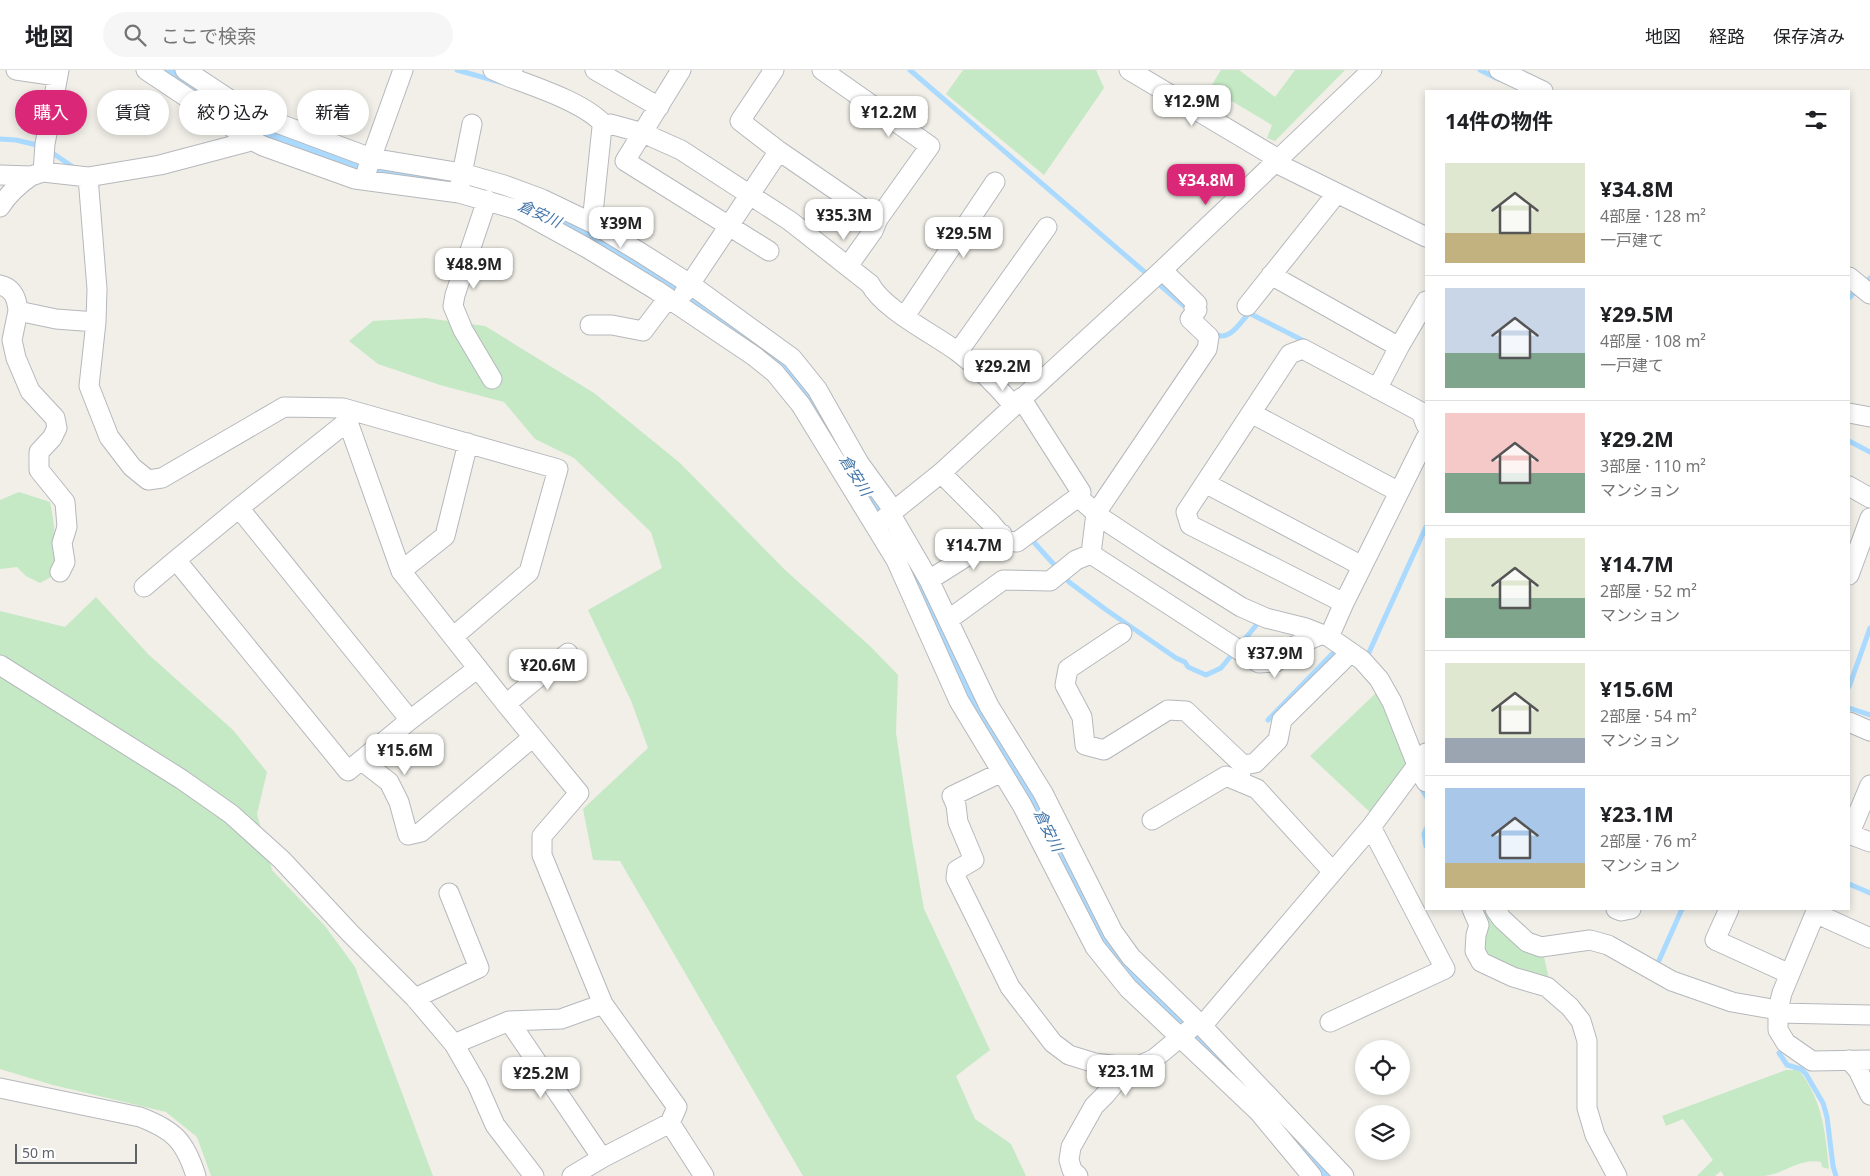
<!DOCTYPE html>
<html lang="ja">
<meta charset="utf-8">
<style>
body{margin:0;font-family:"Noto Sans","Noto Sans JP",sans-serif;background:#f6f6f6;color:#202124;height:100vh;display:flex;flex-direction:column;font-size:19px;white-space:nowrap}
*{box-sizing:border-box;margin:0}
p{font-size:16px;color:#757577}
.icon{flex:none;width:28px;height:28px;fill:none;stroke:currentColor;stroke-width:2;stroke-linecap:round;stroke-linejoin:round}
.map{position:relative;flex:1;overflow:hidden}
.panel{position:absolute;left:1425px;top:20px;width:425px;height:820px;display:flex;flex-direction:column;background:#fff;border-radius:0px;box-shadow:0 2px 8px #0003}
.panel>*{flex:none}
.banner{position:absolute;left:15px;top:20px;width:475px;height:45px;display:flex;gap:10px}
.fabs{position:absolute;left:1355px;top:970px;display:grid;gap:10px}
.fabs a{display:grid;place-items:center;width:55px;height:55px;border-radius:50%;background:#fff;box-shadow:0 2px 8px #0003;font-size:25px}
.scale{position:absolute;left:15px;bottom:12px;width:122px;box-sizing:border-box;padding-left:5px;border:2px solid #5f6368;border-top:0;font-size:14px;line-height:18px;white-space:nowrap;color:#5f6368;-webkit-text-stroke:4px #fff;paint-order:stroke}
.price{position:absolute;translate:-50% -42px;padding:0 11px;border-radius:10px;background:#fff;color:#222;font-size:16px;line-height:32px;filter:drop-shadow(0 1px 2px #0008)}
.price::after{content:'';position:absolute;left:50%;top:30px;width:15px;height:11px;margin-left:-8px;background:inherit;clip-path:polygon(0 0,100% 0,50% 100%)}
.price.on{background:#db2777;color:#fff}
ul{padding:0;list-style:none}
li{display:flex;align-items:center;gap:15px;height:125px;padding:0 20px}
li+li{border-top:1px solid #e0e0e0}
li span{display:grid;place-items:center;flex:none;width:140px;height:100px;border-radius:0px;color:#555}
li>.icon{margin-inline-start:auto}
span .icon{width:60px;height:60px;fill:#fffc;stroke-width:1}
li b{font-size:21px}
h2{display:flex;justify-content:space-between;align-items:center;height:60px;padding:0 20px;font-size:21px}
.tag{padding:0 18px;border-radius:22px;background:#fff;box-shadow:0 2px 8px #0003;font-size:18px;line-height:45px}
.tag.on{background:#db2777;color:#fff}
header{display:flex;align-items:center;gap:30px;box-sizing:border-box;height:70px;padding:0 25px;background:#fff;border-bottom:1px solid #e0e0e0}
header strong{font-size:24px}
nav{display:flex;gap:28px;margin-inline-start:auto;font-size:18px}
.search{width:350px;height:45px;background:#f6f6f6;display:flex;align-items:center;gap:12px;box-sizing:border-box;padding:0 18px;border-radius:28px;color:#757577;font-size:19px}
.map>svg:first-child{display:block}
</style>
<header>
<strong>地図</strong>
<div class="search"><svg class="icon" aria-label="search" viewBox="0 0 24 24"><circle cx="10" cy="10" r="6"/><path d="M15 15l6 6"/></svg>ここで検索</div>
<nav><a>地図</a><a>経路</a><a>保存済み</a></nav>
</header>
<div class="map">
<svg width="1870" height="1106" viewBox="0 0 1870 1106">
<rect width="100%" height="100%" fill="#f1efe8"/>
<path fill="#c5e8c5" d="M963 0H1096L1104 18 1044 105 946 24Z
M1221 0H1239L1275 27 1295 0H1345L1275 71 1267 68 1272 55 1210 18Z
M426 248 485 256 594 323 680 393 784 499 871 577 898 605 896 663 912 770 924 839 990 980 956 1006 975 1049 1011 1074 1026 1106H803L620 791 593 790 583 739 648 678 632 633 588 540 662 498 651 462 574 388 535 369 504 332 440 315 378 294 349 271 373 251Z
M19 422 50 432C55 457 58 482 51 507L40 513 26 506 17 497 0 499V430Z
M96 527 148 584 233 660 267 702 257 744 272 800 325 856 355 897 433 1106H211L197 1067 166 1042 53 1015 0 999V541L65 557Z
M1377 622 1388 642 1407 695 1373 745 1310 686Z
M1493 842 1543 882 1550 914 1484 890 1480 848Z
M1786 1000H1799C1823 1032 1825 1061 1829 1099L1822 1097 1821 1092C1798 1088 1785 1104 1764 1106 1751 1106 1737 1106 1724 1106L1721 1101 1715 1106H1697L1713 1090 1683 1049 1666 1056 1662 1046Z"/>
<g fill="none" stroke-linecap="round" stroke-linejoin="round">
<path stroke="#aadaff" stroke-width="5" d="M457 0 500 12
M910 0 1190 241
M1480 0 1498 9
M0 69 16 70 41 76
M48 80 76 99
M1868 210 1870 208
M1849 228 1857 220
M1213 262C1227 275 1240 253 1249 243L1306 272
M1849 371 1870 382
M1033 467 1031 469 1058 499
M1064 506 1069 512 1105 539 1176 588 1185 592 1188 597 1206 605 1221 598 1258 553 1262 554
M1366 589 1426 457
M1849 617 1870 558
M1849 638 1870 645
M1268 650 1337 579
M1420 716 1426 726
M1426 759 1424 764 1426 776
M1849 814 1870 823
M1658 897 1657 895 1682 839
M1779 983 1787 995 1801 999 1806 1004 1823 1033 1827 1047 1833 1096 1836 1106"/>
<path stroke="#aadaff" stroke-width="30" d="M165 0 219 39 247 54 374 101 448 113
M509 129 518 132 584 163 695 231 778 290 795 306 815 334 843 386 880 444
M912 498 975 635 1033 728 1100 862 1127 902 1183 951
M1200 970 1330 1106"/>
<defs>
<path id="minor" d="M16 0 57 6
M146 0 251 70 263 76 355 109 459 123 518 140 587 178 656 220 754 286 775 303 801 335 896 490 959 631 1022 735 1095 877 1128 918 1258 1041 1312 1106
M185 0 244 39 261 47 371 88 462 103 504 115 542 129 592 153 638 181 690 214 792 288 817 319 859 393 894 441
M493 0 509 7 513 0
M595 0 659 37
M681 0 625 91 769 181
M774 0 740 51 779 81 878 149
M822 0 930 76 878 149 873 161 848 196
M1129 0 1275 87 1282 96 1426 167
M1499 0 1543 21
M509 7C536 17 588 34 605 56
M367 100 403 0
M43 102 45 74 59 0
M0 105 31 106 43 102 88 107 160 95 247 72 251 70 254 64
M88 107 97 219 96 252 89 316 109 367 132 397 148 410 162 408 284 337 343 338 558 399 529 502 453 567
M460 114 472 54
M487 130 455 225 453 236 463 260 492 309
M0 137C8 124 18 115 31 106
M592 153 602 57 610 54 643 63 681 80 790 151 870 214C884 240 934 264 958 282 978 297 997 316 1013 335
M1162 200 1197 234 1194 238 1197 240 1190 249 1209 267 1207 279 1096 443 1091 484 1259 593 1276 592 1292 577 1320 565
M1271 205 1399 277
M1849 207 1870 224
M0 215C13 218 17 228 18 241L56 249 96 252
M684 223 779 81
M1247 236 1337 123
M18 241 12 270 16 288 30 321 55 348 57 358 52 368 39 382V400L65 432 67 457 62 473 65 492 60 502
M905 246 995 112
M590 255H612L643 261 668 228
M958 282 1047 157
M1377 319 1399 277 1426 231
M1021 328 1081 422 1079 428 1103 449 1156 484 1241 537 1266 548 1306 558 1329 567 1362 590 1379 609 1392 632 1417 695 1426 712
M343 338 401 501 506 634 579 723 542 766V785L603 934 677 1037 670 1053 602 1088 572 1106
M1251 343 1399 422
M1849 343 1870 347
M348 351 239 438 176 490 348 701 410 650 478 598
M941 403 991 453 1006 471 1017 472 1074 430 1079 428
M1205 413 1362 496
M1849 416 1870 428
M239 438 410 650
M890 443 929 510 989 636 1043 723 1113 862 1131 887 1202 956 1344 1106
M885 448 941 403 1159 203 1372 0
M401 501 445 466 468 373
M1849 505 1870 448
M929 510 1002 464
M144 517 176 490
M1344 533 1190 455 1186 442 1290 284 1303 279 1421 342 1426 355
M948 550 1003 510 1050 511 1076 490 1091 484
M1122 563 1068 599 1065 615 1082 647 1085 675 1104 680 1168 640 1186 641 1243 695
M1329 567 1344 533 1426 368
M0 595 181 709 231 744 282 790 350 863 415 928 454 974 477 1014 495 1055 534 1106
M506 634 568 583
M1849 652 1870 661
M362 691 389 712 399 732 408 765 421 762 533 667
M1002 702 952 726 956 735 958 752 974 790 957 800 956 808 1010 917 1053 973 1069 985 1095 993 1134 998
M1240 706 1243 695 1255 693 1278 670 1282 650 1344 589
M1152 750 1226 706 1257 719 1333 802
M1849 764 1870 772
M1849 765 1870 715
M1472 839 1479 855 1476 865 1475 881 1481 892 1513 907 1547 917 1570 937 1581 951 1587 971V1038L1595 1065 1617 1106
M1495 839 1502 849 1527 872 1541 877 1590 870 1608 875 1672 911 1732 932 1778 940
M1616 839 1621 841 1631 839
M1729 839 1715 870 1790 904
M1817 839 1782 923 1778 940V960L1786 973 1812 991 1870 990
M1815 843 1870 868
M415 928 479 898 449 823
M1778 943 1870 945
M509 951 602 1088
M1330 952 1445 899 1371 757
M1202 956 1371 757 1426 683
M454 974 509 951 561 949 603 934
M1849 990 1858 1000 1870 1025
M0 1018 140 1047C174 1060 185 1071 196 1106
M670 1053 704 1106
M1078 1106 1072 1100 1069 1090 1071 1077 1094 1036 1106 1024 1123 1003 1154 989 1189 960"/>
</defs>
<use href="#minor" stroke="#b5b8bc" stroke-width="21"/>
<use href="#minor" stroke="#fff" stroke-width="19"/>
</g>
<g text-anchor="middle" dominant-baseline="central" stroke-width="5" stroke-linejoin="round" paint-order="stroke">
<g font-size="15" font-style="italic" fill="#4174aa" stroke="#fff">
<text transform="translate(540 143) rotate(25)">倉安川</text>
<text transform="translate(856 405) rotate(58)">倉安川</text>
<text transform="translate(1049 760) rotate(64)">倉安川</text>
</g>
</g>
</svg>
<div class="fabs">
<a><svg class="icon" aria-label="locate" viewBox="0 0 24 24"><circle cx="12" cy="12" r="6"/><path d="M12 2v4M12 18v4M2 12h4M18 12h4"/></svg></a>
<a><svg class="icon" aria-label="layers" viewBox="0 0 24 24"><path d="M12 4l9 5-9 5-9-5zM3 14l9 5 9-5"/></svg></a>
</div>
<div class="scale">50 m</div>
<b class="price" style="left:1192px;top:57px">¥12.9M</b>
<b class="price" style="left:889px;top:68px">¥12.2M</b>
<b class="price on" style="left:1206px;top:136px">¥34.8M</b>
<b class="price" style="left:844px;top:171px">¥35.3M</b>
<b class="price" style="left:621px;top:179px">¥39M</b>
<b class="price" style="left:964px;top:189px">¥29.5M</b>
<b class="price" style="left:474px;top:220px">¥48.9M</b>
<b class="price" style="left:1003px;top:322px">¥29.2M</b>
<b class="price" style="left:974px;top:501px">¥14.7M</b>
<b class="price" style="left:1275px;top:609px">¥37.9M</b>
<b class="price" style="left:548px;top:621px">¥20.6M</b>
<b class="price" style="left:405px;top:706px">¥15.6M</b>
<b class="price" style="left:1126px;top:1027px">¥23.1M</b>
<b class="price" style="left:541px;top:1029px">¥25.2M</b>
<div class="banner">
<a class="tag on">購入</a>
<a class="tag">賃貸</a>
<a class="tag">絞り込み</a>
<a class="tag">新着</a>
</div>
<section class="panel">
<h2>14件の物件<svg class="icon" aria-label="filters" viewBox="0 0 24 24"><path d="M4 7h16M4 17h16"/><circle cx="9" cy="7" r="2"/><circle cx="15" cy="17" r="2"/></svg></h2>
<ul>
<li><span style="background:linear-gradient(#dfe7d0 70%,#c2b280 0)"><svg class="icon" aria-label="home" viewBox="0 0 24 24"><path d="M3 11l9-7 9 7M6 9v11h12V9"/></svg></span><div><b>¥34.8M</b><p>4部屋 · 128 m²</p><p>一戸建て</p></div></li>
<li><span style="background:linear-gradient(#c9d6e8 65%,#7fa58c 0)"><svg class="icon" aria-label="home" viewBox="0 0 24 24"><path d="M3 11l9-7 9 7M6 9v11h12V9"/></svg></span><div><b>¥29.5M</b><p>4部屋 · 108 m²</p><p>一戸建て</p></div></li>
<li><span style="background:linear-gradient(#f6c9c9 60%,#7fa58c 0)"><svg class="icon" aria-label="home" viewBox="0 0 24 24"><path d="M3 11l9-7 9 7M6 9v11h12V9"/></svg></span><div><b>¥29.2M</b><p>3部屋 · 110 m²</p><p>マンション</p></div></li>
<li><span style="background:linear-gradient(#dfe7d0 60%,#7fa58c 0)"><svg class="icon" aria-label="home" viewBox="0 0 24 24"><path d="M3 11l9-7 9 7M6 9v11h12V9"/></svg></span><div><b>¥14.7M</b><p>2部屋 · 52 m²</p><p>マンション</p></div></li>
<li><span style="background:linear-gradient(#dfe7d0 75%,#9aa5b1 0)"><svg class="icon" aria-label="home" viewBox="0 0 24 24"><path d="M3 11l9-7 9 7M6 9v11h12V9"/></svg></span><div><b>¥15.6M</b><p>2部屋 · 54 m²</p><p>マンション</p></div></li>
<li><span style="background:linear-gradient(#a9c7e8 75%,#c2b280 0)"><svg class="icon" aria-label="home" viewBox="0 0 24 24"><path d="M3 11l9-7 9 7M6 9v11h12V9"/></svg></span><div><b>¥23.1M</b><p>2部屋 · 76 m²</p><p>マンション</p></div></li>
</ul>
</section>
</div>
